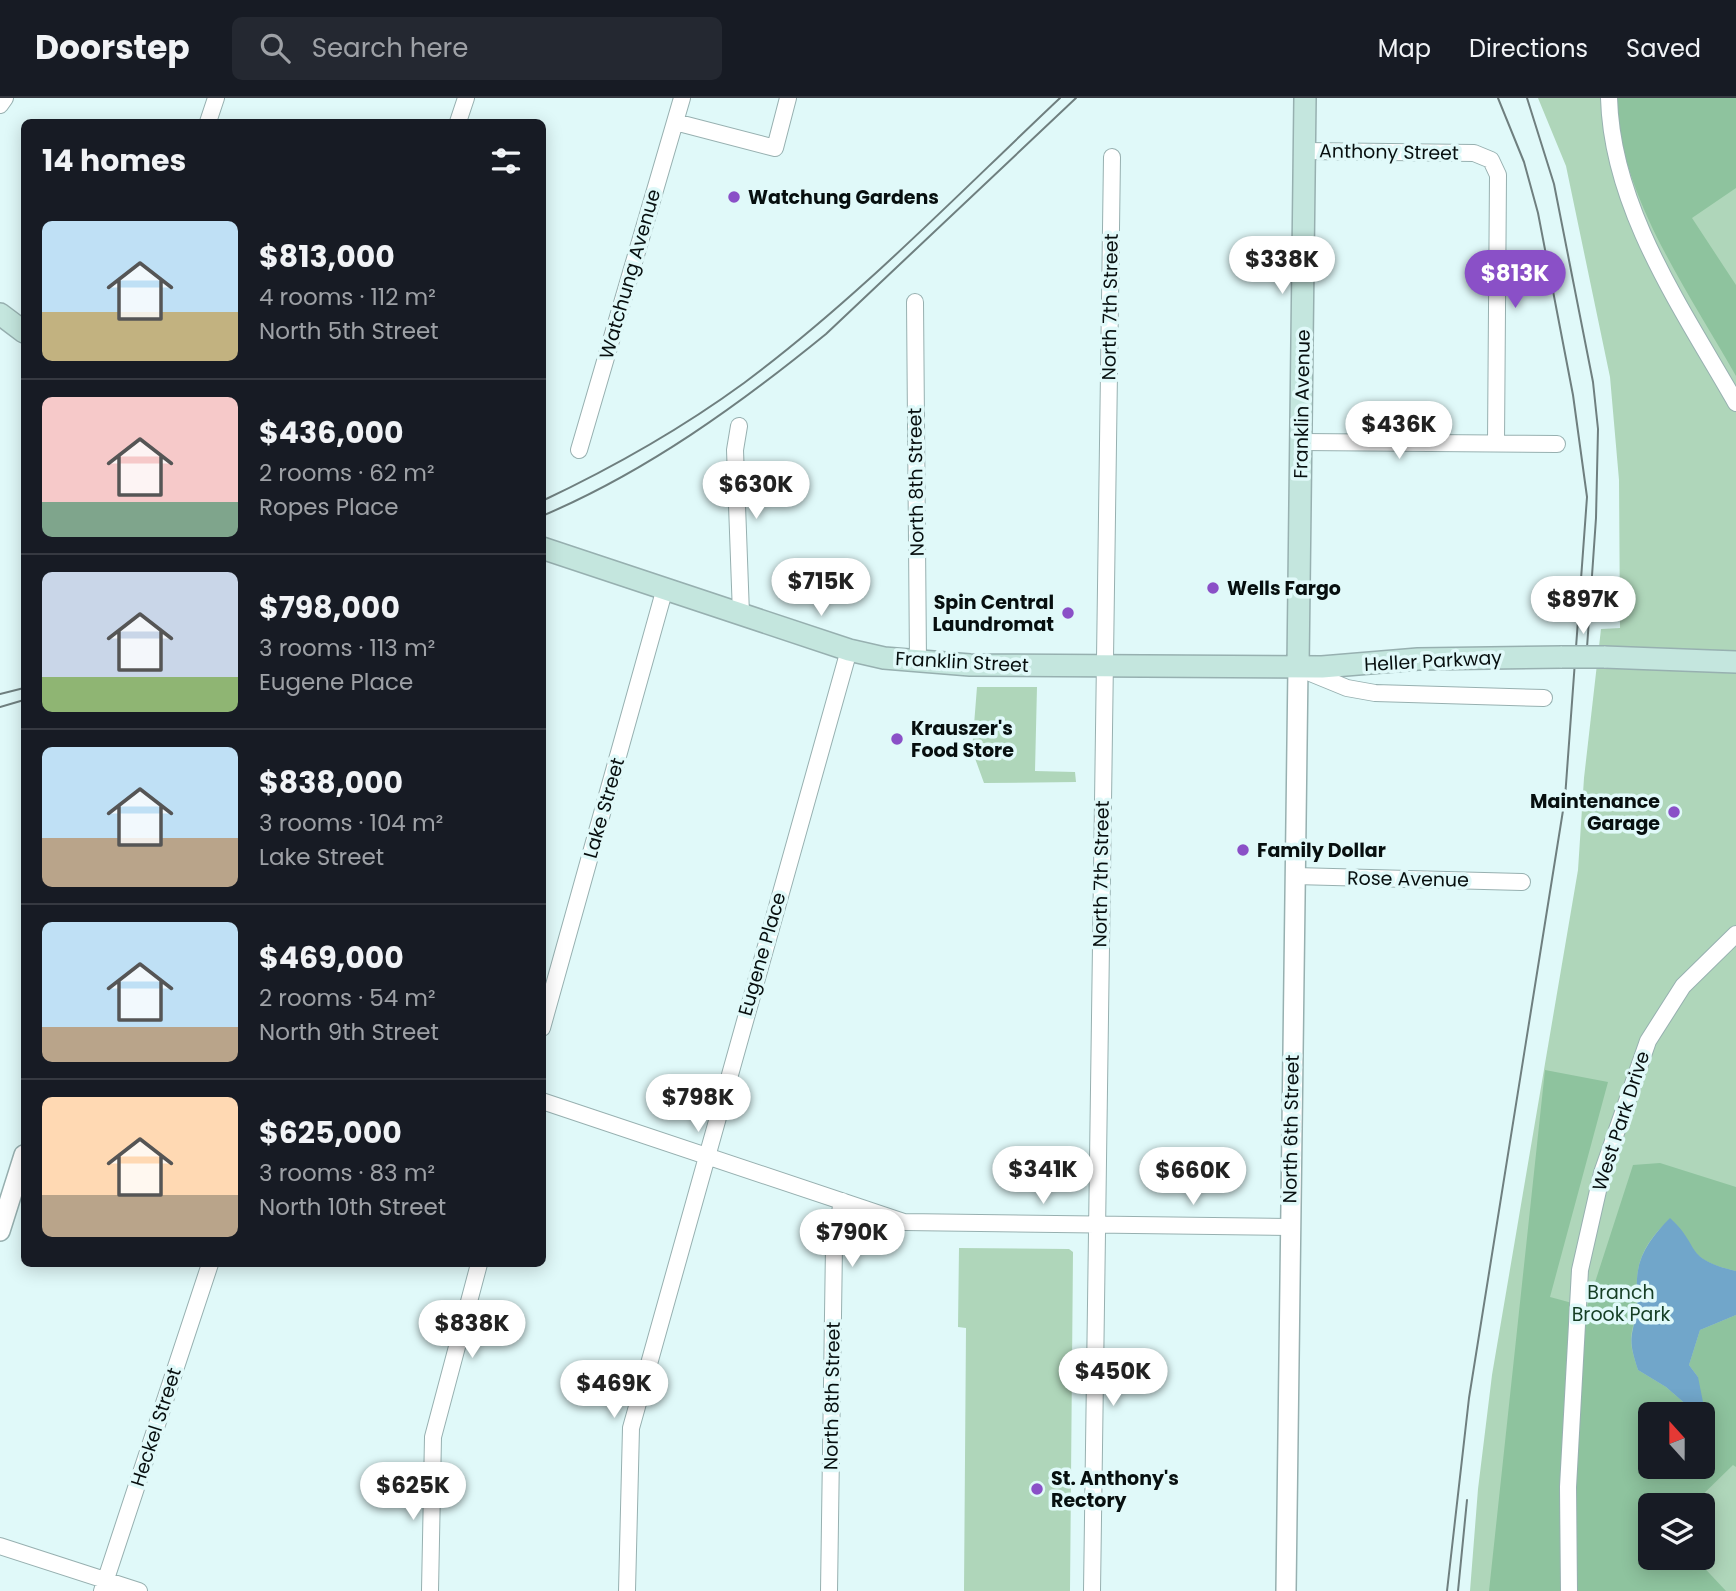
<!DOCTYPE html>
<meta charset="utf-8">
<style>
body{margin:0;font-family:Poppins,sans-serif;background:#242831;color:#f1f3f6;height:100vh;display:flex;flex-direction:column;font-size:26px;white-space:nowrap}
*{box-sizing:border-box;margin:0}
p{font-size:23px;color:#9ea1a6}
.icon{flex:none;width:38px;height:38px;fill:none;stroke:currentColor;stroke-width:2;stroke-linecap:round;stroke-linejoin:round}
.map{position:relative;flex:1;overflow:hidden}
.drawer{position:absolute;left:21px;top:21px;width:525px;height:1148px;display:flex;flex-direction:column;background:#171b24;border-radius:10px;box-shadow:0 4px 18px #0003}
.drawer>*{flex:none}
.needle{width:46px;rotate:339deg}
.controls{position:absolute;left:1638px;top:1304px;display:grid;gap:14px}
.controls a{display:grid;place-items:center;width:77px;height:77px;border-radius:10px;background:#171b24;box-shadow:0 4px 18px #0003;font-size:35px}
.price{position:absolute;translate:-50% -60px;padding:0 16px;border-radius:24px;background:#fff;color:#222;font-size:23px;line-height:46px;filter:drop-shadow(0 2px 4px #0008)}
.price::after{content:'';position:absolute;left:50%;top:42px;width:21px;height:16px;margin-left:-10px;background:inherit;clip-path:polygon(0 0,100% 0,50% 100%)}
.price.active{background:#8a50c7;color:#fff}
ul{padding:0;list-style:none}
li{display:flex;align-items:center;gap:21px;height:175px;padding:0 21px}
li+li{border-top:2px solid #363941}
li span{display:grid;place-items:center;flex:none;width:196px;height:140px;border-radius:10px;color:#555}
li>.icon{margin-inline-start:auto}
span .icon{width:84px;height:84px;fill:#fffc;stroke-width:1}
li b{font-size:30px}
h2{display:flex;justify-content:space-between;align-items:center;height:84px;padding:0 21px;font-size:30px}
header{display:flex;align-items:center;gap:42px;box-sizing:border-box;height:98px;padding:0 35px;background:#171b24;border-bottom:2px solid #363941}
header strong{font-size:33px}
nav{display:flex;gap:38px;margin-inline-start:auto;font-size:24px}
.search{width:490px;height:63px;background:#242831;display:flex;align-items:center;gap:18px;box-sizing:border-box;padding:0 24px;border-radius:10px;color:#9ea1a6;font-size:26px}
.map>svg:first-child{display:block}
</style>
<header>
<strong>Doorstep</strong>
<div class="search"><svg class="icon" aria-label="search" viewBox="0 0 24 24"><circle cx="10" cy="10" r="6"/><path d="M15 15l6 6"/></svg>Search here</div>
<nav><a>Map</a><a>Directions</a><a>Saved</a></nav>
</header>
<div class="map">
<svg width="1736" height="1493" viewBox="0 0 1736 1493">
<rect width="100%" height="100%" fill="#e0f9f9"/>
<path fill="#afd6ba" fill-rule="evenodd" d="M1538 0H1736V1493H1470L1478 1391 1492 1277 1578 772 1584 680 1601 531 1620 530 1619 382 1610 279 1566 68ZM1650 1316H1703V1368H1650ZM1650 1407H1703V1460H1650Z
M977 589H1037L1035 673 1075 674 1076 684 984 685 972 652Z
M959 1150 1069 1151 1073 1154 1070 1493H964L966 1230 958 1229Z"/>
<path fill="#8ec39e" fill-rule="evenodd" d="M1615 0H1736V90L1692 120 1736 187V278C1687 191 1622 102 1615 0Z
M1545 972 1608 984 1550 1199 1587 1209 1633 1067 1660 1065 1736 1089V1173C1714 1168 1698 1163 1686 1142 1681 1134 1678 1127 1670 1121 1652 1137 1638 1156 1637 1181 1636 1190 1638 1200 1637 1209 1631 1242 1627 1238 1638 1272L1666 1289 1689 1309 1698 1279 1689 1267 1700 1232 1736 1217V1369L1733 1367 1692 1407H1650V1460H1695L1726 1493H1489ZM1650 1316H1703V1368H1650Z"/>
<path fill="#71a6ca" d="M1670 1120C1702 1149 1682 1160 1736 1173V1217L1700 1232 1689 1267 1698 1279 1703 1304 1689 1309 1666 1289 1638 1272C1627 1238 1632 1242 1637 1209 1638 1200 1636 1190 1637 1181 1638 1156 1653 1137 1670 1120Z"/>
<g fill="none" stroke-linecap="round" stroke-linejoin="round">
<defs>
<path id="minor" d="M1609 0C1612 111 1683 212 1736 305
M0 7 5 0
M208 24 216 0
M458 24 466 0
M675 24 775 50 788 0
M1304 53 1474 55 1491 62 1498 77 1496 345
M915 204 918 564
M739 328 735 352 741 516
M1302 344 1557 346
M579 352 682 0
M1303 572 1347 590 1375 595 1544 600
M1295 778 1522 784
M542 930 665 490
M542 1003 904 1124 1289 1129
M0 1448 139 1493
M102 1493 210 1166
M430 1493 433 1339 479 1166
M627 1493 631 1330 849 552
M829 1493 834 1148 842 1103
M1092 1493 1112 59
M1569 1493 1568 1389 1580 1172 1602 1075 1648 943 1683 888 1736 836"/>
<path id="tertiary" d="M0 1133 24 1057
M1286 1493 1298 569"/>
<path id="secondary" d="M0 216 24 234
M542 450 849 552 884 560 970 567 1322 569 1418 561 1562 559
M1604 559 1736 564
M1298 569 1305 0"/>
</defs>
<use href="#minor" stroke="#97b0b0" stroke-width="18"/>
<use href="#tertiary" stroke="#97b0b0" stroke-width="22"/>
<use href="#secondary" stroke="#97b0b0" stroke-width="24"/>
<use href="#minor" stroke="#fff" stroke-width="16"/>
<use href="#tertiary" stroke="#fff" stroke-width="19"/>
<use href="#secondary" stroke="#c4e6de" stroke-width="21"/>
<path stroke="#6f7f7f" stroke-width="2" d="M1527 0 1554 86 1593 284 1598 331 1596 420 1586 564
M542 403C612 370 681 331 744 285 857 201 957 97 1060 0
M542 418C646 374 739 307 826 236L1076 0
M0 596 24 590
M0 609 24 602
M1447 1493 1469 1300 1565 700 1587 399 1573 297 1538 115 1524 64 1498 0
M1458 1493 1467 1402"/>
<defs>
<path id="secondary-bridge" d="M1562 559H1604"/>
</defs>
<use href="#secondary-bridge" stroke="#97b0b0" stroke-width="24" stroke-linecap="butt"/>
<use href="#secondary-bridge" stroke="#c4e6de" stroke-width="21"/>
</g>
<g fill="#8a50c7" stroke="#e0f9f9" stroke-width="2.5">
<circle cx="734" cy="99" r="7"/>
<circle cx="1213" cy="490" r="7"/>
<circle cx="1068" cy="515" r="7"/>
<circle cx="897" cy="641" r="7"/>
<circle cx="1674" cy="714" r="7"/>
<circle cx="1243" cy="752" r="7"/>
<circle cx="1037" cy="1391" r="7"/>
</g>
<g text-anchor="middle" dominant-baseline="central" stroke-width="7" stroke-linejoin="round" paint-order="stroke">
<g font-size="19" fill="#070f0f" stroke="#e0f9f9">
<text transform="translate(1389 54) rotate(1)">Anthony Street</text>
<text transform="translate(630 176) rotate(-74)">Watchung Avenue</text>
<text transform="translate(1110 209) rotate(-89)">North 7th Street</text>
<text transform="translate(1302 306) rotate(-89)">Franklin Avenue</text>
<text transform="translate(916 384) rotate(-91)">North 8th Street</text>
<text transform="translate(1433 563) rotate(-3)">Heller Parkway</text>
<text transform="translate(962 564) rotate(3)">Franklin Street</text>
<text transform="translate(604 710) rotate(-74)">Lake Street</text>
<text transform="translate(1101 776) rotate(-89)">North 7th Street</text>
<text transform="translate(1408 781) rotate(1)">Rose Avenue</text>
<text transform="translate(762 856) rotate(-74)">Eugene Place</text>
<text transform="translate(1621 1023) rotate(-72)">West Park Drive</text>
<text transform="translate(1291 1031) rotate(-89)">North 6th Street</text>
<text transform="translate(832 1298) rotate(-89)">North 8th Street</text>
<text transform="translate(156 1329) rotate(-72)">Heckel Street</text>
</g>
<g font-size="19" font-weight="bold" fill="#070f0f" stroke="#e0f9f9" text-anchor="start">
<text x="748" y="99">Watchung Gardens</text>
<text x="1227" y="490">Wells Fargo</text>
<text x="1054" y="504" text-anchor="end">Spin Central<tspan x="1054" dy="22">Laundromat</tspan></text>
<text x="911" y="630">Krauszer's<tspan x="911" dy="22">Food Store</tspan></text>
<text x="1660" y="703" text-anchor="end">Maintenance<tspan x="1660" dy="22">Garage</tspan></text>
<text x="1257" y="752">Family Dollar</text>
<text x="1051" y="1380">St. Anthony's<tspan x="1051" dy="22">Rectory</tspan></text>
</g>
<g font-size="19" fill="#153e24" stroke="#e0f9f9">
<text x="1621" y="1194">Branch<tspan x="1621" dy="22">Brook Park</tspan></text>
</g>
</g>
</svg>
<div class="controls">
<a><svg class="needle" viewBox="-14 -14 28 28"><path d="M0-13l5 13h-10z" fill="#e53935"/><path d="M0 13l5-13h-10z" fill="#9ea1a6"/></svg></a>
<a><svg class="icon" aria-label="layers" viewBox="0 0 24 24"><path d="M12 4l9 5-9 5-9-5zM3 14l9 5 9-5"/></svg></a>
</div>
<b class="price" style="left:1282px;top:198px">$338K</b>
<b class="price active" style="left:1515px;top:212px">$813K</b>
<b class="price" style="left:1399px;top:363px">$436K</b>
<b class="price" style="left:756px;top:423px">$630K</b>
<b class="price" style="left:821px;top:520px">$715K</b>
<b class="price" style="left:1583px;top:538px">$897K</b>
<b class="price" style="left:698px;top:1036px">$798K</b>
<b class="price" style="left:1043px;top:1108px">$341K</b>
<b class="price" style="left:1193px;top:1109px">$660K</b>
<b class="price" style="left:852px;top:1171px">$790K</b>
<b class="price" style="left:472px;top:1262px">$838K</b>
<b class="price" style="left:1113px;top:1310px">$450K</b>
<b class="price" style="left:614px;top:1322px">$469K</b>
<b class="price" style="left:413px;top:1424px">$625K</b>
<section class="drawer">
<h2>14 homes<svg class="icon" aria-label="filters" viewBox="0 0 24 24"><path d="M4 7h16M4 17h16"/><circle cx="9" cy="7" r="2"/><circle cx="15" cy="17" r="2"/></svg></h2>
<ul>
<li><span style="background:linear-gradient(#bfe0f5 65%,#c2b280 0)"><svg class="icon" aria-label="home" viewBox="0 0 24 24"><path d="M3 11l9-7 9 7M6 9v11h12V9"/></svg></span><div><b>$813,000</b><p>4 rooms · 112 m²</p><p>North 5th Street</p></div></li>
<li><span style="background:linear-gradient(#f6c9c9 75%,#7fa58c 0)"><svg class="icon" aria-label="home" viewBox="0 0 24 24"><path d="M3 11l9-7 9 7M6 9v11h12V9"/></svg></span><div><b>$436,000</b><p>2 rooms · 62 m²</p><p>Ropes Place</p></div></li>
<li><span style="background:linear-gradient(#c9d6e8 75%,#8fb573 0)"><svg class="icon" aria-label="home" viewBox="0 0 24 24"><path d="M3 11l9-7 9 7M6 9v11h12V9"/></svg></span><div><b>$798,000</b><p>3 rooms · 113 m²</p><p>Eugene Place</p></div></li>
<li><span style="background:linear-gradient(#bfe0f5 65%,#b9a48a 0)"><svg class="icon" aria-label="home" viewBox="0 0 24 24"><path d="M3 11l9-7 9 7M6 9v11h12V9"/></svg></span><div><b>$838,000</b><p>3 rooms · 104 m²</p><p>Lake Street</p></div></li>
<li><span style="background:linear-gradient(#bfe0f5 75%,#b9a48a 0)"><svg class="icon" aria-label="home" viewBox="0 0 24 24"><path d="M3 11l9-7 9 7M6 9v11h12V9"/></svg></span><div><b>$469,000</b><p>2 rooms · 54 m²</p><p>North 9th Street</p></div></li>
<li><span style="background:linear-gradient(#ffd9b3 70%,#b9a48a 0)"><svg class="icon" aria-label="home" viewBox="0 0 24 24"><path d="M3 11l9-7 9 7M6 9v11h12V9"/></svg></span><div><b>$625,000</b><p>3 rooms · 83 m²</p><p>North 10th Street</p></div></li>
</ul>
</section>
</div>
